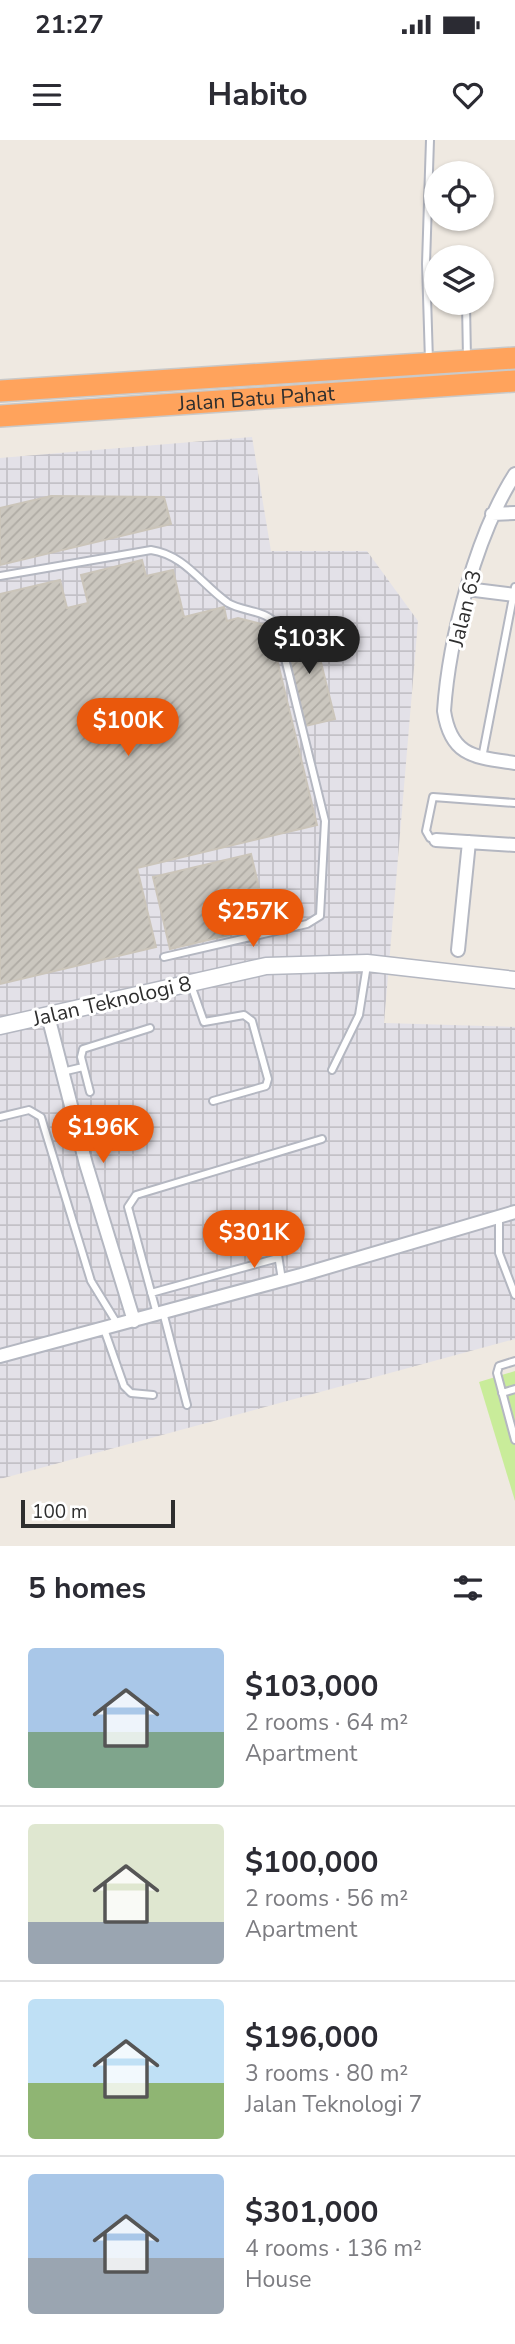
<!DOCTYPE html>
<meta charset="utf-8">
<style>
body{margin:0;font-family:"Nunito Sans",sans-serif;background:#f2f2f3;color:#2b2b33;height:100vh;display:flex;flex-direction:column;font-size:26px;white-space:nowrap}
*{box-sizing:border-box;margin:0}
p{font-size:23px;color:#7c7c81}
.icon{flex:none;width:38px;height:38px;fill:none;stroke:currentColor;stroke-width:2;stroke-linecap:round;stroke-linejoin:round}
.map{position:relative;height:1406px;overflow:hidden}
.sheet{display:flex;flex-direction:column;background:#fff;flex:1}
.sheet>*{flex:none}
.buttons{position:absolute;left:424px;top:21px;display:grid;gap:14px}
.buttons a{display:grid;place-items:center;width:70px;height:70px;border-radius:50%;background:#fff;box-shadow:0 2px 5px #0004;font-size:35px}
.scale{position:absolute;left:21px;bottom:18px;width:154px;box-sizing:border-box;padding-left:7px;border:4px solid #2e2e2e;border-top:0;font-size:19px;line-height:24px;white-space:nowrap;color:#2e2e2e;-webkit-text-stroke:5px #fff;paint-order:stroke}
.price{position:absolute;translate:-50% -60px;padding:0 16px;border-radius:24px;background:#ea580c;color:#fff;font-size:23px;line-height:46px;filter:drop-shadow(0 2px 4px #0008)}
.price::after{content:'';position:absolute;left:50%;top:42px;width:21px;height:16px;margin-left:-10px;background:inherit;clip-path:polygon(0 0,100% 0,50% 100%)}
.price.current{background:#222;color:#fff}
ul{padding:0;list-style:none}
li{display:flex;align-items:center;gap:21px;height:175px;padding:0 28px}
li+li{border-top:2px solid #e1e1e2}
li span{display:grid;place-items:center;flex:none;width:196px;height:140px;border-radius:7px;color:#555}
li>.icon{margin-inline-start:auto}
span .icon{width:84px;height:84px;fill:#fffc;stroke-width:1}
li b{font-size:30px}
h2{display:flex;justify-content:space-between;align-items:center;height:84px;padding:0 28px;font-size:30px}
.status{display:flex;justify-content:space-between;align-items:center;height:49px;padding:0 35px;background:#fff;direction:ltr}
.status svg{height:19px;fill:currentColor}
header{display:flex;justify-content:space-between;align-items:center;height:91px;padding:0 28px;background:#fff;font-size:32px;font-weight:700}
.map>svg:first-child{display:block}
</style>
<div class="status"><b>21:27</b><svg viewBox="0 0 49 12"><path d="M0 12V9h3v3zM5 12V6h3v6zM10 12V3h3v9zM15 12V0h3v12zM26 1h20v11H26zM47 4h2v5h-2z"/></svg></div>
<header><svg class="icon" aria-label="menu" viewBox="0 0 24 24"><path d="M4 6h16M4 12h16M4 18h16"/></svg>Habito<svg class="icon" aria-label="heart" viewBox="0 0 24 24"><path d="M12 20l-8-8c-3-5 5-10 8-4 3-6 11-1 8 4z"/></svg></header>
<div class="map">
<svg width="515" height="1406" viewBox="0 0 515 1406">
<defs>
<pattern id="industrial-grid" width="8" height="8" patternUnits="userSpaceOnUse" patternTransform="scale(1.75)"><rect width="8" height="8" fill="#e3e1e8"/><path d="M0 4h8M4 0v8" fill="none" stroke="#c3c1c7"/></pattern>
<pattern id="building-hatch" width="6" height="6" patternUnits="userSpaceOnUse" patternTransform="scale(1.75)"><rect width="6" height="6" fill="#cbc7bf"/><path d="M-1 1l2-2M0 6l6-6M5 7l2-2" fill="none" stroke="#afaba4"/></pattern>
</defs>
<rect width="100%" height="100%" fill="#efe9e1"/>
<path fill="url(#industrial-grid)" d="M252 297 271 411H367L418 481 384 883 515 887V1199L0 1339V844L137 728 317 685 269 486 238 478 227 481 224 467 184 477 173 430 146 436 142 420 82 435 88 463 67 468 60 440 0 454V318Z"/>
<path fill="#c9ec9a" d="M515 1231V1361L479 1242Z"/>
<path fill="url(#building-hatch)" stroke="#cbc5ba" stroke-width="2" d="M51 356 164 357 171 384 0 425V368Z
M142 420 146 436 173 430 184 477 224 467 227 481 238 478 269 486 317 685 137 728 156 807 0 844V454L60 440 67 468 88 463 81 435Z
M312 486 335 579 305 586 283 493Z
M251 714 268 786 170 809 153 737Z"/>
<g fill="none" stroke-linecap="round" stroke-linejoin="round">
<defs>
<path id="lane" d="M466 163 467 219
M429 221 426 124 430 0
M0 436 151 410C185 415 201 444 228 463 243 472 269 470 277 486L325 681 320 776 307 784 164 817
M482 618 515 447
M436 700 430 698 426 691 433 657 515 663
M191 845 204 882 244 875 252 881 268 939 266 946 213 961
M332 930 359 875 367 825
M62 932 83 927
M90 952 81 917 83 909 150 888
M0 977 29 970 41 977 91 1141 118 1185
M499 1077V1113L515 1155
M276 1102 282 1140
M151 1153 278 1118
M163 1172 187 1265
M157 1174 128 1067 136 1055 322 999
M104 1189 124 1246 131 1253 153 1255
M515 1221 499 1226 497 1233 515 1300
M502 1253 515 1249"/>
<path id="street" d="M515 334C476 395 449 498 444 571 451 617 475 617 515 623
M492 374 515 373
M467 449 515 455
M436 700 515 705
M458 810 469 702
M48 876 86 1024 134 1181
M0 1216 301 1135 515 1072"/>
<path id="secondary" d="M0 886 266 826 367 823 515 840"/>
<g id="highway">
<path d="M0 251 515 218"/>
<path id="s1" d="M0 276 515 241"/>
</g>
</defs>
<use href="#lane" stroke="#b4b7c1" stroke-width="10"/>
<use href="#street" stroke="#b4b7c1" stroke-width="16"/>
<use href="#secondary" stroke="#b4b7c1" stroke-width="19"/>
<use href="#highway" stroke="#c9c9c9" stroke-width="24"/>
<use href="#lane" stroke="#fff" stroke-width="6"/>
<use href="#street" stroke="#fff" stroke-width="12"/>
<use href="#secondary" stroke="#fff" stroke-width="16"/>
<use href="#highway" stroke="#ffa35c" stroke-width="21"/>
</g>
<g text-anchor="middle" dominant-baseline="central" stroke-width="6" stroke-linejoin="round" paint-order="stroke">
<g font-size="21" fill="#2e2e2e" stroke="#fff">
<text stroke="none"><textPath href="#s1" startOffset="257">Jalan Batu Pahat</textPath></text>
<text transform="translate(465 468) rotate(-76)">Jalan 63</text>
<text transform="translate(112 861) rotate(-13)">Jalan Teknologi 8</text>
</g>
</g>
</svg>
<div class="buttons">
<a><svg class="icon" aria-label="locate" viewBox="0 0 24 24"><circle cx="12" cy="12" r="6"/><path d="M12 2v4M12 18v4M2 12h4M18 12h4"/></svg></a>
<a><svg class="icon" aria-label="layers" viewBox="0 0 24 24"><path d="M12 4l9 5-9 5-9-5zM3 14l9 5 9-5"/></svg></a>
</div>
<div class="scale">100 m</div>
<b class="price current" style="left:309px;top:536px">$103K</b>
<b class="price" style="left:128px;top:618px">$100K</b>
<b class="price" style="left:253px;top:809px">$257K</b>
<b class="price" style="left:103px;top:1025px">$196K</b>
<b class="price" style="left:254px;top:1130px">$301K</b>
</div>
<section class="sheet">
<h2>5 homes<svg class="icon" aria-label="filters" viewBox="0 0 24 24"><path d="M4 7h16M4 17h16"/><circle cx="9" cy="7" r="2"/><circle cx="15" cy="17" r="2"/></svg></h2>
<ul>
<li><span style="background:linear-gradient(#a9c7e8 60%,#7fa58c 0)"><svg class="icon" aria-label="home" viewBox="0 0 24 24"><path d="M3 11l9-7 9 7M6 9v11h12V9"/></svg></span><div><b>$103,000</b><p>2 rooms · 64 m²</p><p>Apartment</p></div></li>
<li><span style="background:linear-gradient(#dfe7d0 70%,#9aa5b1 0)"><svg class="icon" aria-label="home" viewBox="0 0 24 24"><path d="M3 11l9-7 9 7M6 9v11h12V9"/></svg></span><div><b>$100,000</b><p>2 rooms · 56 m²</p><p>Apartment</p></div></li>
<li><span style="background:linear-gradient(#bfe0f5 60%,#8fb573 0)"><svg class="icon" aria-label="home" viewBox="0 0 24 24"><path d="M3 11l9-7 9 7M6 9v11h12V9"/></svg></span><div><b>$196,000</b><p>3 rooms · 80 m²</p><p>Jalan Teknologi 7</p></div></li>
<li><span style="background:linear-gradient(#a9c7e8 60%,#9aa5b1 0)"><svg class="icon" aria-label="home" viewBox="0 0 24 24"><path d="M3 11l9-7 9 7M6 9v11h12V9"/></svg></span><div><b>$301,000</b><p>4 rooms · 136 m²</p><p>House</p></div></li>
</ul>
</section>
